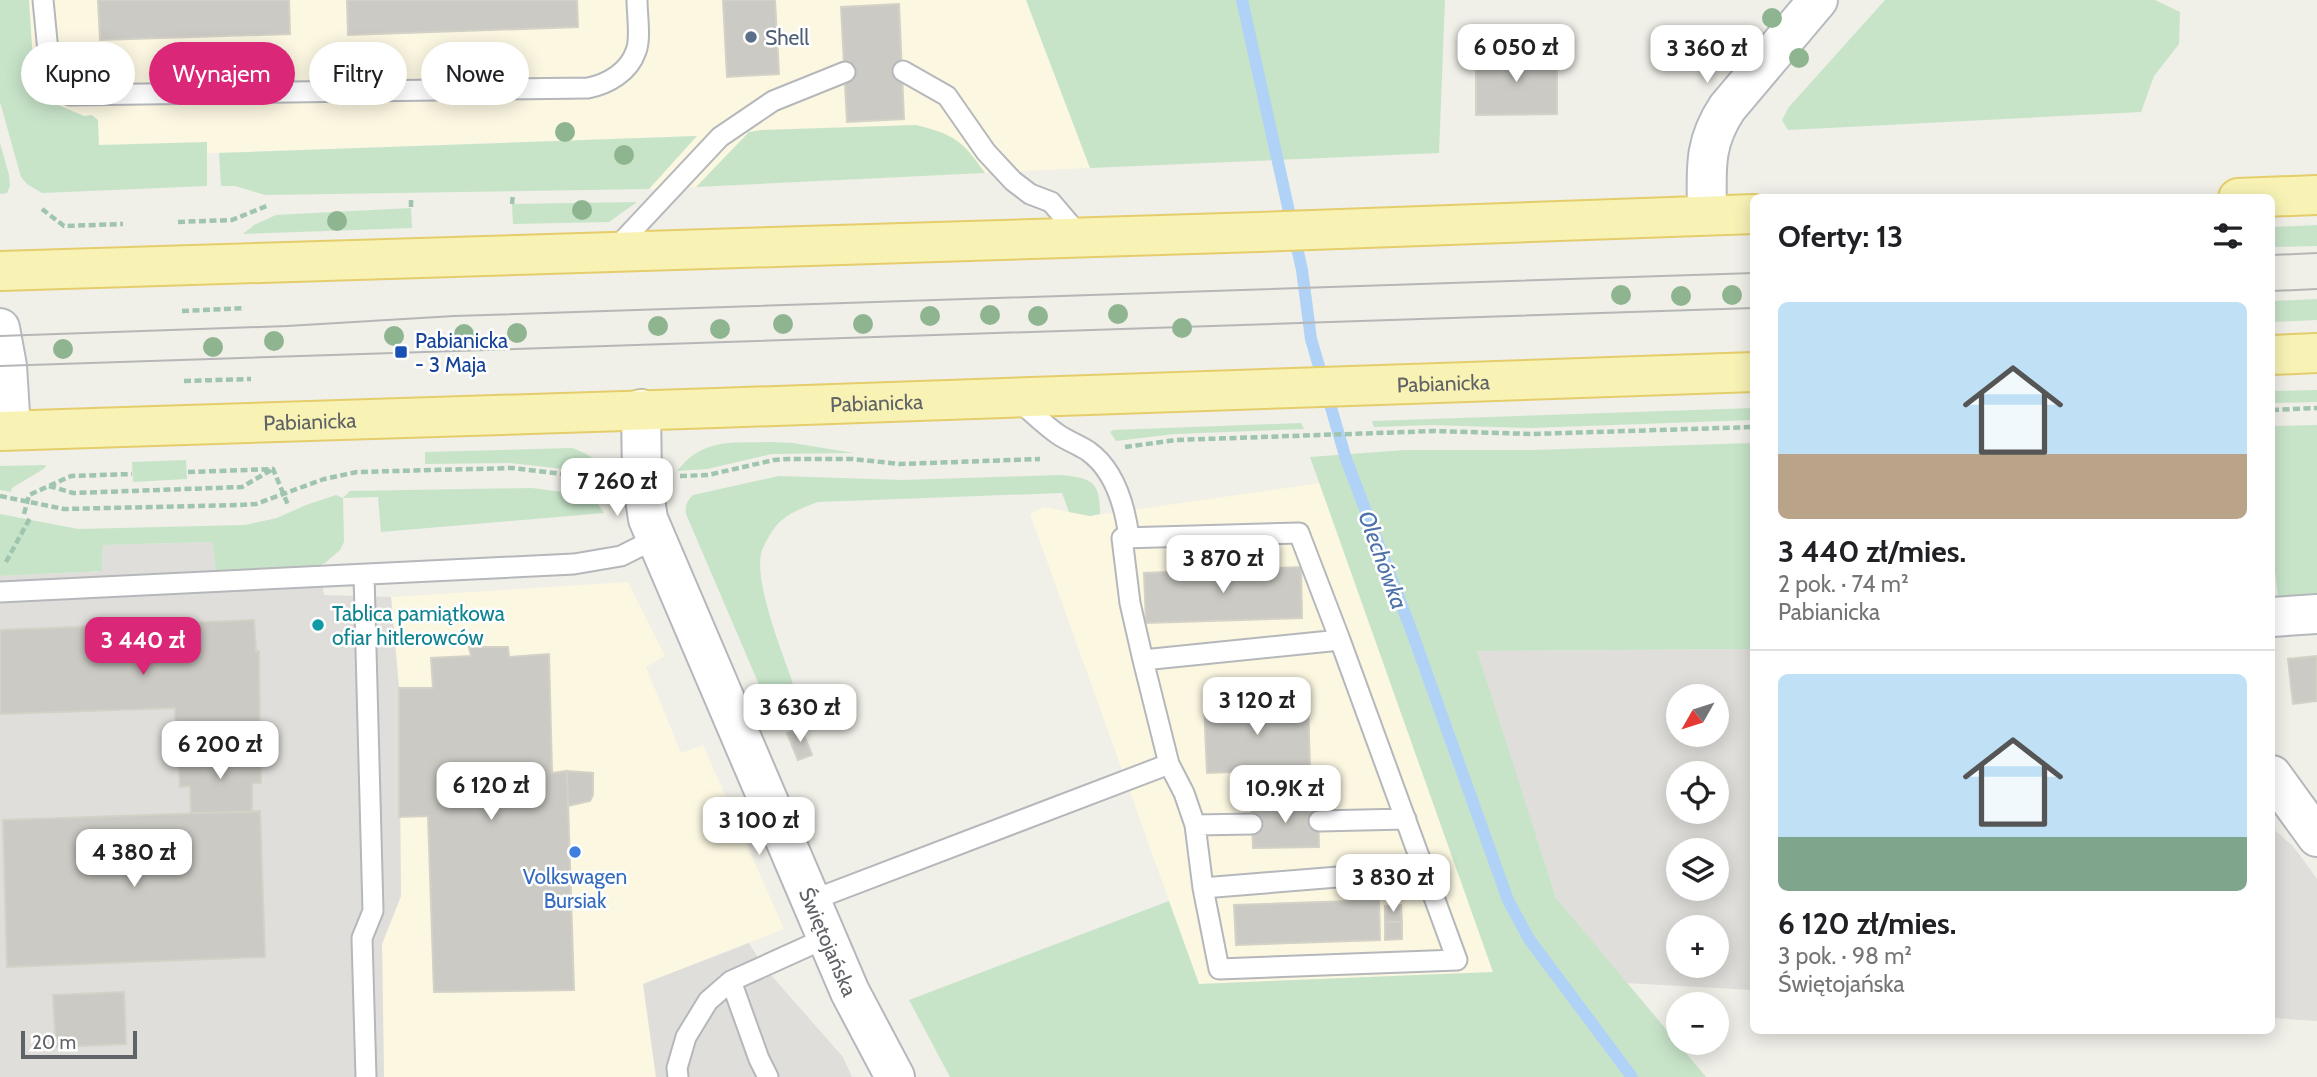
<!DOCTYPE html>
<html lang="pl">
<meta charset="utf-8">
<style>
body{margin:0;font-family:Cabin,sans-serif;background:#f2f2f2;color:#202124;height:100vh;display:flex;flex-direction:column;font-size:26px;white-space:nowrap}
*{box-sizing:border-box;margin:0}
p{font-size:23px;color:#757577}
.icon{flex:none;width:38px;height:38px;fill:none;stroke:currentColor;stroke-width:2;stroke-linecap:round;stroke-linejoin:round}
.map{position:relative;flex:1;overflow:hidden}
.sheet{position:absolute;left:1750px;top:194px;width:525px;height:840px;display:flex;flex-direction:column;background:#fff;border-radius:10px;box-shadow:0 4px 18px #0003}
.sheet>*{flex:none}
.top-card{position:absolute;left:21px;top:42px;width:665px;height:63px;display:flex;gap:14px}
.needle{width:46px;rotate:231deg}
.fabs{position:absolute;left:1666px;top:684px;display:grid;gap:14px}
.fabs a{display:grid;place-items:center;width:63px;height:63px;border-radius:50%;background:#fff;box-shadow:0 4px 18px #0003;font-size:35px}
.scale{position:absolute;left:21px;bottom:18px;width:116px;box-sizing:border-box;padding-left:7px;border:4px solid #5f6266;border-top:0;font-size:19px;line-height:24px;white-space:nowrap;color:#5f6266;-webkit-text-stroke:5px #fff;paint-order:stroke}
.price{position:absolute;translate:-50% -60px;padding:0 16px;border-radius:14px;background:#fff;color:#222;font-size:23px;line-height:46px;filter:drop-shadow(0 2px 4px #0008)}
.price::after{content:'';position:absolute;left:50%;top:42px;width:21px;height:16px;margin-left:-10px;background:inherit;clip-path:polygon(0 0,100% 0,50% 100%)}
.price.current{background:#db2777;color:#fff}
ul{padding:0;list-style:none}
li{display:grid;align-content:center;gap:14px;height:371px;padding:0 28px}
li+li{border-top:2px solid #e0e0e0}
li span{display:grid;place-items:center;height:217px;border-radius:10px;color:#555}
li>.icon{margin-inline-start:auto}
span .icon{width:126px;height:126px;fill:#fffc;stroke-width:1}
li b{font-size:30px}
h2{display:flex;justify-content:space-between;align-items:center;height:84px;padding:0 28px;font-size:30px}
.chip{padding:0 24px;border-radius:32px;background:#fff;box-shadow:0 4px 18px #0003;font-size:24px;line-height:63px}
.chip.current{background:#db2777;color:#fff}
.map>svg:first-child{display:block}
</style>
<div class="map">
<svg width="2317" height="1077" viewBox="0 0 2317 1077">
<rect width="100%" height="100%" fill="#f0efe8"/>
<path fill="#fbf7e1" d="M0 0H1026L1090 168 649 189 696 136 43 159Z
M1321 483 1493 972 1199 984 1030 514 1044 507 1090 516Z
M628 582 665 656 646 667 681 753 703 745 784 929 643 984 656 1077H384L382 944 401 896 399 688 391 597Z"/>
<path fill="#dfdeda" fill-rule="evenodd" d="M212 542 216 571 319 566 324 595 391 597 399 688 401 896 382 944 384 1077H0V576L102 571 103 545Z
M1753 649V990L1626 983 1556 898 1476 651ZM1678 696H1717V735H1678ZM1678 774H1717V812H1678ZM1678 850H1717V889H1678ZM1678 928H1717V966H1678Z
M2272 828 2293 846 2317 879V1021L2272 1018Z
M749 943 763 966 843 1057 852 1077H656L643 984Z"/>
<path fill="#c7e4c9" d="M0 0H29L34 77 49 98 58 105 84 116 92 115 98 120 99 145 207 142V186L42 193 27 184 21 177 0 102Z
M1026 0H1445L1439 153 1090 168Z
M1885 0H2155L2180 12 2179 44 2154 76 2141 112 1788 130 1782 120 1789 107Z
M916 125C955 135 962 140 985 173L696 187 749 132 761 130Z
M697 136 649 189 265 195 235 186H221L219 153Z
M0 143 9 175 10 186 7 193 0 194Z
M637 202 609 222 513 224 512 204Z
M411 208 412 228 243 234 254 225 276 215Z
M2317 225V246L2272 247V227Z
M2317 299V320L2272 322V301Z
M2317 390V402L2272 403V391Z
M1753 408V420L1530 428 1434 425 1374 427 1372 421Z
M1301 423 1304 429 1175 434 1116 441 1110 432 1113 430Z
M2317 425V596L2278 598 2272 545V426Z
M773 442 793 443 854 453 772 454 707 469 677 471C703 437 734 443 773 442Z
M1753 443V649L1477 651 1556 898 1706 1077H950L909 1000 1169 901 1199 984 1493 972 1310 457 1405 450H1533Z
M572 448C587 453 598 460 608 474L510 463 425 464V452Z
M186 460 187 479 133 482 132 462Z
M46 465 45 468 12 488 11 492 0 490V466Z
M1060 475C1091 478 1100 480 1100 514L1090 516 1069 512 1062 493 818 502C804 507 787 513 776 526 771 532 765 543 762 550 752 580 784 656 794 687L773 695 763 694 686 514C685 505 687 501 693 495L779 476 903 480Z
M532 488 585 495 596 501 604 513 381 532 378 497 343 498 344 542 340 550 325 563 319 566 216 571 212 542 103 545 102 571 0 576V514L78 529 245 525 277 518 306 505 336 495 343 498 350 491Z"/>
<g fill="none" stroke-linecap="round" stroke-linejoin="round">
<path stroke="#b0d2f7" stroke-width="12" d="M1242 0 1302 270 1311 339 1346 459 1413 635 1508 900 1529 939 1632 1077"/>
</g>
<path fill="#cbcac4" stroke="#d4d1c7" stroke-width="2" d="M98 0H289L290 34 100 40Z
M347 0H577L578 27 348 35Z
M723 0H775L779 74 727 77Z
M899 4 904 119 847 122 841 7Z
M1508 44 1528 45V57H1557V114L1476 115V57H1508Z
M1301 567 1302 618 1146 623 1144 573Z
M254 620 256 652 259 651 260 753 176 755 175 708 0 714V630Z
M469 647H508L509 657 549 654 552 773 567 771 574 990 434 992 428 816 399 817V688H433L431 658 471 656Z
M2317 656V701L2293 704 2288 659Z
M1308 701 1310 769 1207 773 1204 704Z
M801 728 812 755 798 760 787 733Z
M260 753 261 783H252V812L191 813 190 786 180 787 178 755Z
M567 771 593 773V795L590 801 568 806Z
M1318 801 1319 847 1253 848 1251 803Z
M260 811 265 957 7 967 3 820Z
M1379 900 1380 940 1236 945 1234 905Z
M1401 905 1402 922H1385V906Z
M1385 922H1402V939L1385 940Z
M124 992 126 1044 56 1047 53 995Z"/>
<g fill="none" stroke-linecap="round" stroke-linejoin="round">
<defs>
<path id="lane" d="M43 0 50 72 59 86 70 95 588 88C608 84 629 72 636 51 641 39 637 14 637 0
M903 71 947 96 986 152 1013 181 1030 194 1051 202 1080 236
M614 250 720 137 773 101 845 72
M1017 400C1031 411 1044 425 1059 435 1068 441 1079 445 1088 451 1115 470 1125 507 1129 537
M364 575 373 911 362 938 366 1077
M0 592 574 564 621 556 655 539
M1143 660 1130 603 1122 538 1299 533 1340 640
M1319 821 1406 819
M1195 825 1252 824
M1203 888 1195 825 1184 793 1169 764 1143 660 1340 640 1424 870 1203 888 1219 969 1457 960 1424 870
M810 901 1169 764
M731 981 759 1059 768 1077
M678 1077 677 1068 686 1037 708 1001 731 981 826 938"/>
<g id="street">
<path id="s1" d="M641 409 642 479 648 519 850 992 895 1077"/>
<path d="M2272 617 2317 614"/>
<path d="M2272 775 2317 837"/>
</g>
<path id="secondary" d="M1707 215C1707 172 1702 146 1727 108L1818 0
M0 328 7 366 11 430"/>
<g id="primary">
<path d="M2238 198 2317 195"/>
<path d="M0 271 1258 232 1754 214"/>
<path d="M2272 355 2317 353"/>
<path id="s2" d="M0 431 716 408 1754 372"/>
</g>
</defs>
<use href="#lane" stroke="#b5b7bb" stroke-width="23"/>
<use href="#street" stroke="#b5b7bb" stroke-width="42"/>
<use href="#secondary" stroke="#b6b9bd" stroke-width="42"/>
<use href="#primary" stroke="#e5cd6c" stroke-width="42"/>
<path stroke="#a0c5ae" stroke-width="4.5" stroke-dasharray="7 3.5" stroke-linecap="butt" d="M411 200V208
M512 204 513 195
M42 209 64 226 123 224
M178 222 232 220 269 205
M182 311 245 308
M184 381 251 379
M2272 410 2317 408
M1125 447 1176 440 1435 431 1532 434 1754 427
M188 472 273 469 288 505
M680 476 708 475 774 460 788 459H853L900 464 1040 459
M49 486 73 493 242 487 273 469
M0 496 64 509 240 505 256 504 324 479 357 472 512 468 605 479
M24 514 29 495 71 476 132 474
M6 562 31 516"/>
<use href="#lane" stroke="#fff" stroke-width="19"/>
<use href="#street" stroke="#fff" stroke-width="38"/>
<use href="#secondary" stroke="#fff" stroke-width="38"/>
<use href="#primary" stroke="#f8f3b5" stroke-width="38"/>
<path stroke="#b5b6b6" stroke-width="2" d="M2272 255 2317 253
M2272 291 2317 289
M0 336 287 326 454 316 1754 273
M0 366 1754 308"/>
</g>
<g fill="#8fb590">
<circle cx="1772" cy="18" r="10"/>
<circle cx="1740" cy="57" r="10"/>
<circle cx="1799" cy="58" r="10"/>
<circle cx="565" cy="132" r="10"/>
<circle cx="624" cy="155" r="10"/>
<circle cx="582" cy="210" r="10"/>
<circle cx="337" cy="221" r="10"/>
<circle cx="1621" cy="295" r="10"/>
<circle cx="1732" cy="295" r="10"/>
<circle cx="1681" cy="296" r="10"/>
<circle cx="1118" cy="314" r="10"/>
<circle cx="990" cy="315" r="10"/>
<circle cx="930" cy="316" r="10"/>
<circle cx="1038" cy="316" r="10"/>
<circle cx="783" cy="324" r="10"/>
<circle cx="863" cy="324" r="10"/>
<circle cx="658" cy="326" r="10"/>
<circle cx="1182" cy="328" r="10"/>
<circle cx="720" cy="329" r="10"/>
<circle cx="517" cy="333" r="10"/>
<circle cx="464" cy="334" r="10"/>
<circle cx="394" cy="336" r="10"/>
<circle cx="274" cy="341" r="10"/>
<circle cx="213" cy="347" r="10"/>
<circle cx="63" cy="349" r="10"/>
</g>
<circle fill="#5c6f8a" stroke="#fff" stroke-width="2.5" cx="751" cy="37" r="7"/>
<rect fill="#1a4fb4" stroke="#fff" stroke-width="2.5" x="394" y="345" width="14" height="14" rx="3.5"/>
<circle fill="#0f9aa8" stroke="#fff" stroke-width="2.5" cx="318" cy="625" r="7"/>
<circle fill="#3f7fe0" stroke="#fff" stroke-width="2.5" cx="575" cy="852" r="7"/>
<g text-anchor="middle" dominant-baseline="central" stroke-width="5" stroke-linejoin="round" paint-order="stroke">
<g font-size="21" fill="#4e5e75" stroke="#fff" text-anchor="start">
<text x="765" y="37">Shell</text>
</g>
<g font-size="21" fill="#164399" stroke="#fff" text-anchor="start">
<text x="415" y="340">Pabianicka<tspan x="415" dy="24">- 3 Maja</tspan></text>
</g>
<g font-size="21" fill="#5f6266" stroke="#fff">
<text stroke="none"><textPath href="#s2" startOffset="1444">Pabianicka</textPath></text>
<text stroke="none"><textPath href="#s2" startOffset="877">Pabianicka</textPath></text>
<text stroke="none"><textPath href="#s2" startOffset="310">Pabianicka</textPath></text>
<text stroke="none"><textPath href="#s1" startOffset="570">Świętojańska</textPath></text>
</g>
<g font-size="21" fill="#0d838f" stroke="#fff" text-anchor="start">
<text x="332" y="613">Tablica pamiątkowa<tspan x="332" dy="24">ofiar hitlerowców</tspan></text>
</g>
<g font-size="21" fill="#366cbe" stroke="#fff">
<text x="575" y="876">Volkswagen<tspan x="575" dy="24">Bursiak</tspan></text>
</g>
<g font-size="23" font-style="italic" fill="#4d72a9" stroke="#fff">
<text transform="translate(1383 560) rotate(70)">Olechówka</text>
</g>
</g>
</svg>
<div class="fabs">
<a><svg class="needle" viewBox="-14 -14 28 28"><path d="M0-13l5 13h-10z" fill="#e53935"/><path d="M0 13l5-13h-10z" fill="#757577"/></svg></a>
<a><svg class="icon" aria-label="locate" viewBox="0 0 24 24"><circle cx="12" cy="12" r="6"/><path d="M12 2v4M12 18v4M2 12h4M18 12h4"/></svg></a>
<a><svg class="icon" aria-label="layers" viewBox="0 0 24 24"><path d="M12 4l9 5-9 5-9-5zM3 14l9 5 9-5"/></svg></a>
<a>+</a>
<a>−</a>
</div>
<div class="scale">20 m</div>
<b class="price" style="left:1516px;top:84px">6 050 zł</b>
<b class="price" style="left:1707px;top:85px">3 360 zł</b>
<b class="price" style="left:617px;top:518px">7 260 zł</b>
<b class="price" style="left:1223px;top:595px">3 870 zł</b>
<b class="price current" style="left:143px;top:677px">3 440 zł</b>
<b class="price" style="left:1257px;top:737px">3 120 zł</b>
<b class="price" style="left:800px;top:744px">3 630 zł</b>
<b class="price" style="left:220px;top:781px">6 200 zł</b>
<b class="price" style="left:491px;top:822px">6 120 zł</b>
<b class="price" style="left:1285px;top:825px">10.9K zł</b>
<b class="price" style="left:759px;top:857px">3 100 zł</b>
<b class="price" style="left:134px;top:889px">4 380 zł</b>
<b class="price" style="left:1393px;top:914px">3 830 zł</b>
<div class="top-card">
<a class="chip">Kupno</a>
<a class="chip current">Wynajem</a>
<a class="chip">Filtry</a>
<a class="chip">Nowe</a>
</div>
<section class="sheet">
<h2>Oferty: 13<svg class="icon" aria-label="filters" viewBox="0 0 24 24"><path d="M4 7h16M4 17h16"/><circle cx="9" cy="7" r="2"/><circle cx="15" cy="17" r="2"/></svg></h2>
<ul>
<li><span style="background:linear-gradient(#bfe0f5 70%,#b9a48a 0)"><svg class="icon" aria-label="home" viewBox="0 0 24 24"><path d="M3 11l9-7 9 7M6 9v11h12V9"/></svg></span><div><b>3 440 zł/mies.</b><p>2 pok. · 74 m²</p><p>Pabianicka</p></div></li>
<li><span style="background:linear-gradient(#bfe0f5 75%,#7fa58c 0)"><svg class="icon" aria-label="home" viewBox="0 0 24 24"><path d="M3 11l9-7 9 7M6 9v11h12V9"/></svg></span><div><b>6 120 zł/mies.</b><p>3 pok. · 98 m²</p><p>Świętojańska</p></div></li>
</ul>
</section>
</div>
